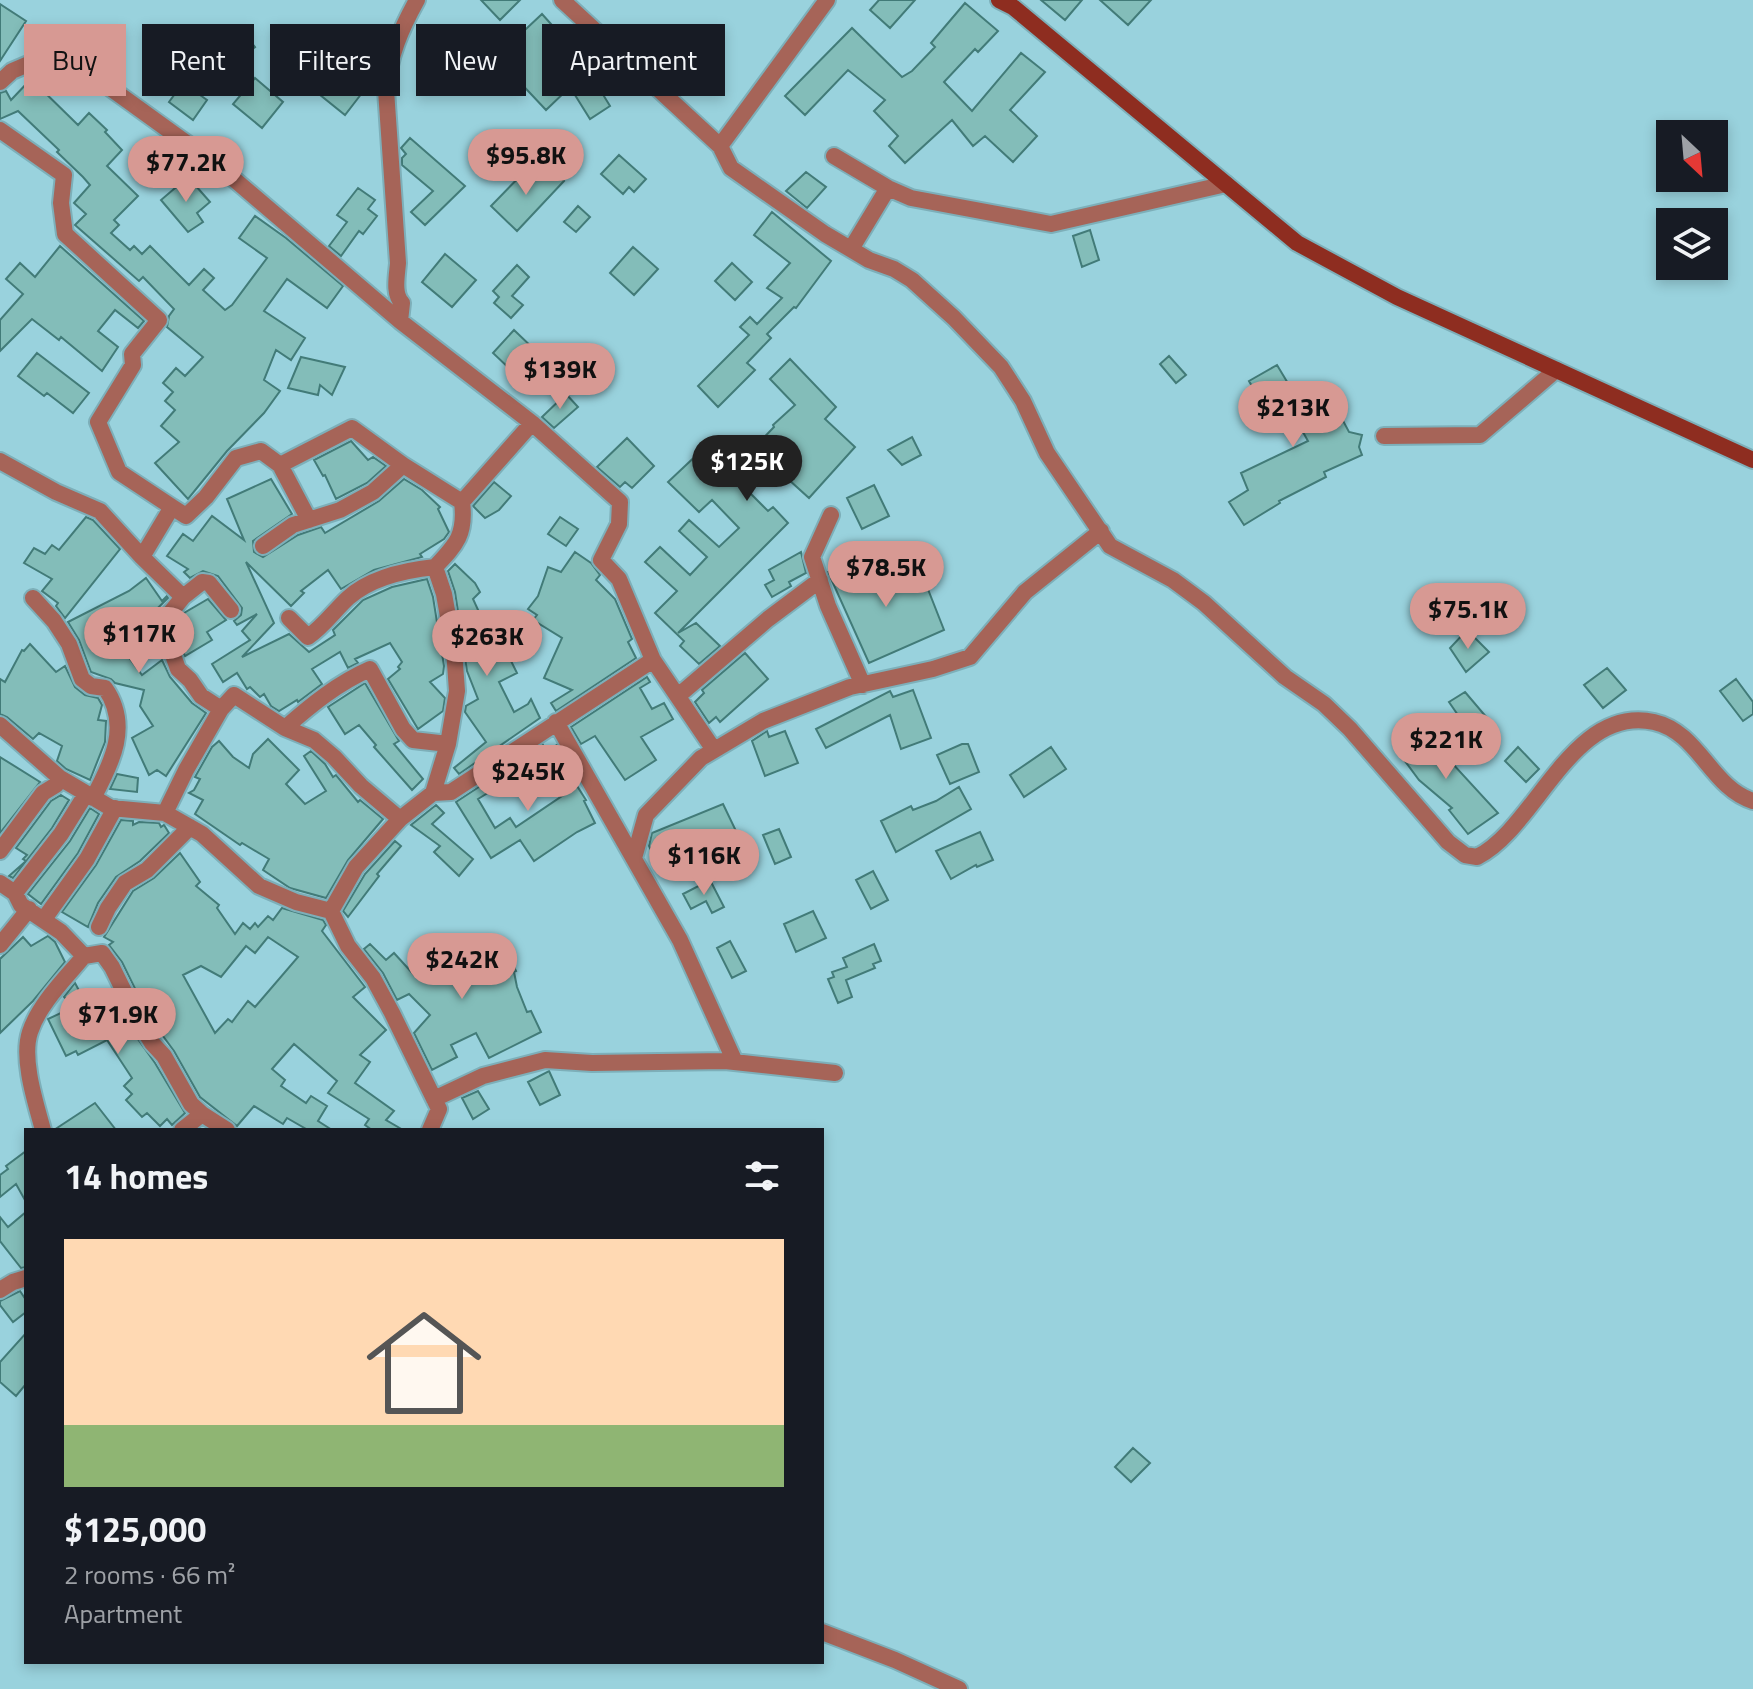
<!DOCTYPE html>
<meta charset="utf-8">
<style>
body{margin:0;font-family:"Titillium Web",sans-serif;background:#20242c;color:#f1f3f6;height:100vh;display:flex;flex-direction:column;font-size:30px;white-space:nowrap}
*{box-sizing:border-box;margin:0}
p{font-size:26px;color:#9ea1a6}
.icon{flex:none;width:44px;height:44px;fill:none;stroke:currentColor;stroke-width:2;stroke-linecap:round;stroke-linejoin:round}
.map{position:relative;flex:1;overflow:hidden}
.side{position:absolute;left:24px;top:1128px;width:800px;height:536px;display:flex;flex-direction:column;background:#171b24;border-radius:0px;box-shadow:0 4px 12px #0003}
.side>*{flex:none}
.hud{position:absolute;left:24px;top:24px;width:800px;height:72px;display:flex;gap:16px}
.needle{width:52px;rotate:154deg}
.fabs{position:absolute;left:1656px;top:120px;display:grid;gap:16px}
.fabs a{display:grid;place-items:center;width:72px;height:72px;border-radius:0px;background:#171b24;box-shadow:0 4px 12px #0003;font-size:40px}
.price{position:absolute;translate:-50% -68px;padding:0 18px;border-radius:28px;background:#d79993;color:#111;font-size:26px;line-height:52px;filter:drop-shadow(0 2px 4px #0008)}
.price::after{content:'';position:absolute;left:50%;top:48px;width:24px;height:18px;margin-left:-12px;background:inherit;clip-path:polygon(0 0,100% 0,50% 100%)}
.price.on{background:#222;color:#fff}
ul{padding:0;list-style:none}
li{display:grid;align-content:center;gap:16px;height:424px;padding:0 40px}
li+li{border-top:2px solid #363941}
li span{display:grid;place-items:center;height:248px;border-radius:0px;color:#555}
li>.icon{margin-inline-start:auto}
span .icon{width:144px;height:144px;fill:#fffc;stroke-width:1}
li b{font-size:34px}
h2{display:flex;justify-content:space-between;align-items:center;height:96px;padding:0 40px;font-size:34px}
.chip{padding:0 28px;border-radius:0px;background:#171b24;box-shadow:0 4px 12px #0003;font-size:28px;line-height:72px}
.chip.on{background:#d79993;color:#111}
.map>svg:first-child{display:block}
</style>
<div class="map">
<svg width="1753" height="1689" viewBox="0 0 1753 1689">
<rect width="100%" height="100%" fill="#99d2dd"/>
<path fill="#83bdb9" stroke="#427b78" stroke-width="2" fill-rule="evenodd" d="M481 0H520L500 20Z
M879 0H915L890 28 870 10Z
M1041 0H1082L1065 20Z
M1100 0H1151L1128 25Z
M965 3 998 31 978 52 975 49 944 82 972 111 1021 53 1045 72 1010 110 1037 136 1013 162 985 136 973 146 952 120 905 163 889 146 898 136 874 111 885 100 848 70 805 115 785 96 852 28 902 77 912 71 935 47 931 43Z
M0 4 26 21 0 61Z
M542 14 568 43 561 50 599 88 610 106 590 119 570 87 546 110 514 76 506 84 497 75 505 67 495 58Z
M239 27 255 47 237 62 221 42Z
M295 42 329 71 331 68 362 93 345 115 314 90 318 85 283 55Z
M255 78 283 102 262 128 233 104Z
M31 79 78 125 89 113 107 130 105 132 122 150 107 166 138 196 114 220 119 225 111 233 130 250 134 246 142 254 150 246 189 285 204 269 214 278 203 290 225 310 232 305 267 258 239 238 255 216 286 238 343 286 327 308 287 279 264 311 305 338 291 360 276 350 264 380 280 391 264 413 227 451 188 499 155 463 179 442 161 426 175 410 165 401 173 392 163 383 176 368 185 376 203 357 167 327 169 316 174 309 143 277 139 281 75 225 86 214 74 203 90 185 83 177 57 152 59 150 18 111 0 119V93L6 91 11 100Z
M183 83 207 100 193 120 169 102Z
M410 138 465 186 425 225 411 212 433 191 402 165V158L406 154 401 148Z
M619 155 646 179 634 192 629 187 623 194 601 174Z
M550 168 564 181 517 231 491 206 527 169 532 181 537 176 540 179Z
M806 172 826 187 807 208 786 191Z
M188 177 210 202 197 213 203 222 188 232 161 200Z
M358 188 375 200 368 209 377 216 363 234 359 231 341 256 329 246 347 222 337 215Z
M578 206 590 217 576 232 564 222Z
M772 212 831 261 796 308 794 307 767 334 771 338 747 363 755 370 718 407 698 386 749 335 740 327 750 317 757 324 782 298 767 288 790 263 754 235Z
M1090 230 1099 260 1082 267 1073 236Z
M60 246 144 321 138 328 115 310 98 331 118 347 102 371 61 337 59 340 32 319 0 351V320L23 294 6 279 20 263 35 277Z
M633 247 658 269 634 295 610 273Z
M445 254 476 280 452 307 422 282Z
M732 263 752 282 735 300 715 281Z
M517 265 529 277 512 296 523 305 511 318 494 303 499 297 493 291Z
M514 330 537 352 515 374 493 353Z
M37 353 89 393 73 413 47 393 44 396 18 376Z
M1169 356 1186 375 1176 383 1160 364Z
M301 357 345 367 332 395 320 385 318 395 288 388Z
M790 359 836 407 825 419 855 447 809 498 778 470 776 472 767 464 742 485 768 511 773 507 788 523 678 633 696 623 720 646 699 664 680 646 684 641 655 613 677 591 645 562 660 547 690 575 707 557 679 531 689 520 719 547 739 528 712 500 699 512 668 482 701 451 714 464 718 460 728 471 749 453 774 427 773 425 795 405 770 379Z
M1277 365 1295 395 1303 391 1322 425 1340 415 1349 432 1362 435 1359 447 1362 455 1324 472 1326 477 1279 501 1280 503 1244 525 1229 502 1248 490 1241 473 1308 441 1295 418 1277 429 1249 381Z
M566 394 578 407 554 428 542 417Z
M912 437 921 455 902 465 888 450Z
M627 438 654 466 632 488 625 482 620 487 597 467Z
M351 441 368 460 373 457 386 466 367 483 336 499 325 475 323 476 314 460Z
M271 479 292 514 253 541 254 552 263 557 298 535 321 527 325 533 379 501 404 479 422 490 440 507 438 509 449 532 444 539 420 554 422 557 374 570 341 589 328 570 301 591 304 593 291 606 246 562 274 623 242 657 289 634 309 652 335 635 333 630 363 600 392 587 427 579 433 597 444 666 443 674 430 682 445 698 443 711 418 729 388 679 400 669 398 667 402 662 390 643 355 659 358 663 348 668 340 652 312 669 322 684 298 702 297 700 279 711 271 706 264 694 260 697 250 687 247 689 237 673 223 682 212 664 250 640 242 631 257 614 237 625 234 621 241 615 242 608 218 576 203 571 190 578 184 572 188 569 167 556 183 534 193 541 212 516 244 540 227 499Z
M494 482 511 496 499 510 485 518 473 506Z
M874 485 889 516 862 529 847 498Z
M86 517 93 520 120 549 65 618 56 606 58 603 42 591 52 579 24 563 34 548 45 554 52 545 59 550Z
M560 517 578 529 566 546 548 534Z
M575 552 591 563 600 575 596 580 615 599 632 639 628 642 636 658 556 711 551 703 572 690 544 678 562 638 533 620 537 615 528 609 538 596 548 567 561 572Z
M801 552 806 573 789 582 791 586 772 597 765 585 774 580 769 570Z
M860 557 873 587 920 569 944 630 869 663 828 572Z
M455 564 475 583 480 592 473 599 479 612 470 616 483 644 489 641 493 649 508 641 517 658 511 661 517 673 499 682 514 712 528 704 531 699 540 718 459 774 454 768 486 742 465 712 466 706 478 699 467 671 455 592 448 571Z
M146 578 162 601 167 596 168 598 120 645 142 675 162 660 170 677 192 703 206 713 166 776 157 770 149 775 132 738 153 726 140 706 144 690 115 683 111 679 91 672 79 640 68 622 129 591Z
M208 599 226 620 207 632 212 640 185 656 172 633 173 627 184 613Z
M1467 630 1489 652 1466 672 1450 648Z
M30 644 56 672 65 666 75 687 85 695 98 698 102 705 98 720 106 721 105 742 90 780 66 769 57 761 62 746 39 733 33 739 7 717 0 714V679L5 682 22 650 24 651Z
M745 653 768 679 720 722 716 717 709 723 695 702 704 693 702 690Z
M1607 668 1626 690 1603 708 1584 685Z
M647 677 650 682 640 688 652 709 664 703 673 719 641 737 656 760 625 780 595 736 581 744 571 727Z
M1736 679 1753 702V714L1743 721 1720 691Z
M365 683 399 741 394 744 423 779 412 790 374 747 376 745 359 725 345 734 328 707Z
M913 690 931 738 901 749 890 715 826 748 816 729 890 691 893 697Z
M1465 692 1488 719 1469 731 1449 702Z
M1420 727 1442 749 1440 750 1498 813 1468 834 1449 810 1452 808 1419 780 1396 749Z
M767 731 769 737 785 731 798 763 765 776 752 741Z
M268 739 299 770 286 784 305 804 326 791 304 756 311 751 325 764 333 777 336 775 358 802 360 800 383 819 348 860 326 898 290 888 263 870 269 859 242 843 240 845 195 814 203 800 189 793 194 790 200 779 195 777 212 747 219 741 233 757 249 768 253 754Z
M962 744H968L979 772 950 784 937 755Z
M543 745 547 751 557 745 564 759 544 772 538 762 478 799 495 828 510 818 516 827 577 786 586 800 584 801 595 823 577 832 534 861 520 840 491 858 456 802Z
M1051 747 1066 769 1024 797 1010 775Z
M1518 747 1539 769 1526 782 1505 761Z
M0 757 40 782 0 833Z
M117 774 138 778 137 792 110 789Z
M959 787 971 809 896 852 881 821 911 806 913 810 936 801Z
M61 795 69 800 52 828 13 878 9 876 26 861 23 859 27 855 16 848 51 801Z
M723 804 736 831 659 869 649 846 652 833Z
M436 805 444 813 432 824 473 859 459 876 434 852 440 846 411 825Z
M90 808 99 814 78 853 41 904 28 894 70 841Z
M121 820 133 821V825L139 822 159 823 161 827 164 825 169 833 140 861 116 877 98 903 88 927 62 912 96 865Z
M779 829 791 857 775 864 763 835Z
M980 832 993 860 977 867 976 865 951 879 936 851Z
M395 841 401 846 377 874 379 876 348 917 343 911 365 874Z
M180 853 200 882 196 886 219 905 217 908 235 934 243 923 250 929 255 923 258 927 268 916 273 920 282 908 323 920 326 925 322 931 365 987 353 997 386 1030 360 1055 370 1062 355 1083 394 1111 386 1120 403 1130H372L365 1125 369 1119 328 1093 337 1081 294 1044 272 1069 285 1080 281 1086 306 1103 311 1096 327 1106 318 1121 332 1130H308L287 1118 283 1124 254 1106 237 1126 200 1097 174 1051 149 1017 122 962 109 945 113 942 104 937 133 891 154 878ZM268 937 298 957 255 1007 248 1001 232 1022 228 1019 215 1033 183 975 201 966 221 977 246 946 255 953Z
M873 871 888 900 871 909 856 880Z
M710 880 724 907 712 913 706 901 691 909 683 894Z
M813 911 826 938 796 952 784 924Z
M48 936 55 942 65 962 33 1001 0 1033V959L23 937 31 946Z
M451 938 462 947 467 940 479 948 489 968 510 958 516 971 514 972 517 987 527 1012 531 1011 541 1032 489 1058 476 1033 451 1045 457 1057 432 1070 414 1033 430 1015 409 994 397 1000 383 973 364 949 370 944 386 960 394 953 414 975 426 968Z
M730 941 746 971 732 978 717 948Z
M874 944 881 961 873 964 875 968 846 980 852 997 838 1003 828 979 834 977 832 972 847 967 843 958Z
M75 983 95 1021 120 1008 130 1028 155 1063 185 1113 172 1125 167 1119 160 1126 147 1113 142 1117 126 1100 132 1094 124 1086 132 1078 107 1040 78 1055 76 1051 66 1056 48 1019 74 1007 64 997Z
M549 1071 560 1095 540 1105 528 1082Z
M478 1091 489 1109 473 1119 462 1098Z
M95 1103 116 1130H54Z
M26 1151V1202L16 1184 0 1197V1175L8 1169 6 1166Z
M26 1212V1267L21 1268 0 1241V1217L8 1227Z
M20 1291 26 1300V1312L13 1322 0 1305V1301Z
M26 1333V1384L16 1396 0 1382V1362Z
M1133 1448 1150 1463 1131 1482 1115 1467Z"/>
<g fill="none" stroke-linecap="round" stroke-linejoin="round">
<defs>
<path id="street" d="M562 0 720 146 731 168 825 234 869 260 894 269 912 280 954 318 1001 367 1023 401 1047 453 1110 546 1173 580 1204 603 1285 677 1324 704 1350 729 1448 842 1465 855 1477 857C1536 828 1572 704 1654 722 1699 732 1711 788 1753 801
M0 82 12 71 59 51 221 168 400 321 532 423 620 502 619 524 601 560 619 579 653 660 714 750
M0 130 64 175 61 203 65 234 159 320 132 354 133 365 98 422 119 472 172 507 142 557 183 597 163 622 158 641 173 655 178 669 190 680 201 696 221 709 186 770 165 813
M720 146 827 0
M834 156 888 188 911 198 1051 224 1226 184
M851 249 888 188
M400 321 402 303C393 294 397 276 398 263L386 90C389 56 401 29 417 0
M1384 436 1480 435 1556 370
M0 461 56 492 100 511 142 557
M172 507 186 516 206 497 236 458 261 451 280 465
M831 515 812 557 828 606 863 685
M309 520 280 465 352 428 403 465
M263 546 293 525 340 510 373 492 403 465 462 502 532 423
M183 597 202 582 209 583 231 610
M33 598 54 621 69 644 82 679 91 686 105 688C131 725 112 763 93 798
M289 618 308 637C324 626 334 611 348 598 370 578 406 570 435 567 457 544 466 534 462 502
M678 696 768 619 820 580
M221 709 234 695 285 728 314 740 334 757 361 786 400 819
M556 722 680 940 735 1062
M0 725 60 778 111 808 165 813 202 834 259 886 296 902 331 911 348 946 373 978 392 1013 439 1109 430 1130
M285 728C311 705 338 683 370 669L403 729 413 740 448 744
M433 793 451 792 653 660
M0 851 43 793 56 785 60 778
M634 858 646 815 701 758 763 721 850 687 933 669 970 657 1025 592 1101 531
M0 883 15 893 21 905 61 932 84 956C65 979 39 1004 30 1032 21 1059 36 1104 43 1130
M15 893 61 834 86 794
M331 911 356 867 400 819 433 793 448 744 457 691 454 650 444 594 435 567
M44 919 87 859 115 808
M99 927 108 908 125 883 147 870 190 827
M0 945 29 909
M84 956 102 953 112 967 139 1022 152 1043 164 1056 191 1104 202 1114 227 1130
M434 1099 483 1076 545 1060 592 1063 725 1061 835 1073
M182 1130 202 1114
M0 1290 13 1282 26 1278
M822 1632 895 1660 959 1689"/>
<path id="secondary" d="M999 0 1013 7 1297 243 1397 297 1753 460"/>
</defs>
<use href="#street" stroke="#7dafb9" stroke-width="20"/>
<use href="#secondary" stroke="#7dafb9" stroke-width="20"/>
<use href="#street" stroke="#a66458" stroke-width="16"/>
<use href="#secondary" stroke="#8e2d20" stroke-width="16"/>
</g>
</svg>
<div class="fabs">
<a><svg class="needle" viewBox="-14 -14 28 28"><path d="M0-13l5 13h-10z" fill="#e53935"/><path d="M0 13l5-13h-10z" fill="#9ea1a6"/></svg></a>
<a><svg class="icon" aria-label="layers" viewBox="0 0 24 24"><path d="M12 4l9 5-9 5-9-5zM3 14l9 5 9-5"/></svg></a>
</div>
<b class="price" style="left:526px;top:197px">$95.8K</b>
<b class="price" style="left:186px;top:204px">$77.2K</b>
<b class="price" style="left:560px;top:411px">$139K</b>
<b class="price" style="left:1293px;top:449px">$213K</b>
<b class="price on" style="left:747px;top:503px">$125K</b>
<b class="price" style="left:886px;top:609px">$78.5K</b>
<b class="price" style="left:1468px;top:651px">$75.1K</b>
<b class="price" style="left:139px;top:675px">$117K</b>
<b class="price" style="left:487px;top:678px">$263K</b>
<b class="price" style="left:1446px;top:781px">$221K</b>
<b class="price" style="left:528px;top:813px">$245K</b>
<b class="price" style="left:704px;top:897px">$116K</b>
<b class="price" style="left:462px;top:1001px">$242K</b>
<b class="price" style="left:118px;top:1056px">$71.9K</b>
<div class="hud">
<a class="chip on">Buy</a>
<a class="chip">Rent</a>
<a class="chip">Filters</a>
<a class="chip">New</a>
<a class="chip">Apartment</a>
</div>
<section class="side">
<h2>14 homes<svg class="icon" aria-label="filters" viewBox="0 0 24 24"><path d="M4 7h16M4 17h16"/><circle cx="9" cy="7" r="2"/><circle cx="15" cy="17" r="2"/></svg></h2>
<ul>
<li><span style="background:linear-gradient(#ffd9b3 75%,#8fb573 0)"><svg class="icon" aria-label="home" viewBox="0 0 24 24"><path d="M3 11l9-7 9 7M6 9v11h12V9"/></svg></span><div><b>$125,000</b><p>2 rooms · 66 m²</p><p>Apartment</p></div></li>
</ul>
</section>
</div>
